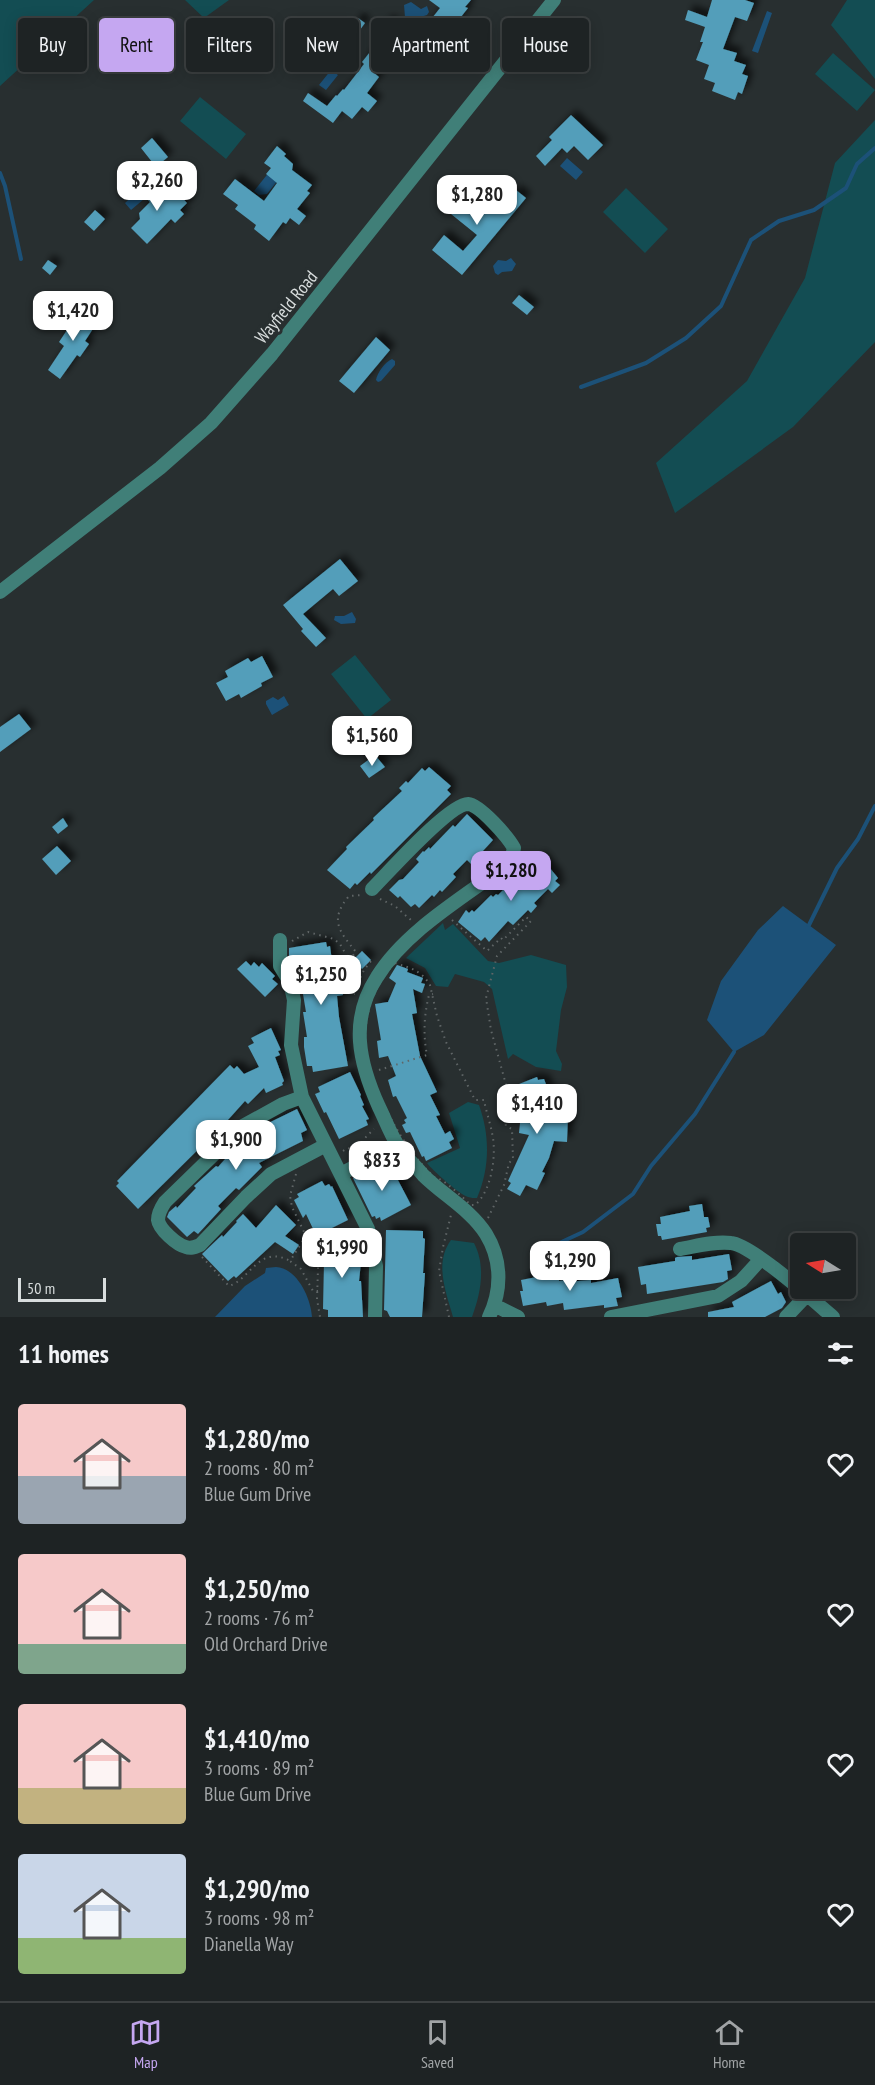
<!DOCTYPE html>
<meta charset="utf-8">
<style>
body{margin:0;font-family:"PT Sans Narrow",sans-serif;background:#262b2c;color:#f1f3f6;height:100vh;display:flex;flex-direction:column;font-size:22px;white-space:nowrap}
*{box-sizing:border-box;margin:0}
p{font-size:20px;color:#a1a4a6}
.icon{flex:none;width:33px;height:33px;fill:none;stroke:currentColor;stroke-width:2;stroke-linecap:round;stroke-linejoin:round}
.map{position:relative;height:1317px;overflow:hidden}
.sheet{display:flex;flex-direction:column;background:#1e2324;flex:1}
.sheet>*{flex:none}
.hud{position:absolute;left:18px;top:18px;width:840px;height:54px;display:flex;gap:12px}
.needle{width:39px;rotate:281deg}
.fabs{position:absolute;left:790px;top:1233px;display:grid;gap:12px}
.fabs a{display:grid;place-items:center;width:66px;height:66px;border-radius:6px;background:#1e2324;box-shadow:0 3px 15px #0003,0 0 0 2px #3c4041;font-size:30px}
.scale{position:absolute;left:18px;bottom:15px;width:88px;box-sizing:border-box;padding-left:6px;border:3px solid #d8dddd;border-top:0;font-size:16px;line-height:21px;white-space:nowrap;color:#d8dddd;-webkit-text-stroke:4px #282f30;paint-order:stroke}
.price{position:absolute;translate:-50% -51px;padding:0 14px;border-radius:12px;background:#fff;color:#222;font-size:20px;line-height:39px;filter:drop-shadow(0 2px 3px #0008)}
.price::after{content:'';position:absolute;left:50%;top:36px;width:18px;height:14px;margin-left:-9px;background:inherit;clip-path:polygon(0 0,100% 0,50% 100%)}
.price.current{background:#c5a7f1;color:#111}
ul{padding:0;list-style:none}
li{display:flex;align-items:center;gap:18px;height:150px;padding:0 18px}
li span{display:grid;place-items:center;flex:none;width:168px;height:120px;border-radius:6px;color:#555}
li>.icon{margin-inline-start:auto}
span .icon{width:72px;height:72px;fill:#fffc;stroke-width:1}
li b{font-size:26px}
h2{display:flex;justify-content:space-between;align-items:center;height:72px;padding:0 18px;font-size:26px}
.tag{padding:0 21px;border-radius:6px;background:#1e2324;box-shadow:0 3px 15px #0003,0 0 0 2px #3c4041;font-size:21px;line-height:54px}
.tag.current{background:#c5a7f1;color:#111}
.dock{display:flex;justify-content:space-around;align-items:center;height:84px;border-top:2px solid #3c4041;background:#1e2324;font-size:16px;color:#a1a4a6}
.dock a{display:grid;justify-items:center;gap:3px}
.dock .current{color:#c5a7f1}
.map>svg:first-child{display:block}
</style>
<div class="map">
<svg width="875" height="1317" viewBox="0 0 875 1317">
<defs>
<filter id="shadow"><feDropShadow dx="5.5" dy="-5.5" stdDeviation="3" flood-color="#0009"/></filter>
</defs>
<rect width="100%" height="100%" fill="#282f30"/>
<path fill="#134d53" d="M0 0H94L0 86Z
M185 0H229L204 18Z
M847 0H875V79L831 25Z
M833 53 875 90 857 111 815 74Z
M200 97 246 134 226 159 180 121Z
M875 120V342L793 427 675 513 656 463 747 381 805 278 835 163Z
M626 188 668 229 645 253 603 212Z
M355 655 391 700 367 719 331 674Z
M443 923 445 930 453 924 488 961 499 963 531 955 566 965 567 987 561 1010 556 1051 562 1064 561 1071 536 1067 513 1054 508 1059 492 989 484 982 455 974 448 987 436 986 425 968 406 958Z
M468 1102 479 1105C490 1135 490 1168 477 1198 474 1198 471 1198 468 1197 460 1195 432 1170 427 1163L460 1148 449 1113Z
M451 1240 474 1243C486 1266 481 1293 472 1317H453C446 1292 434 1263 451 1240Z"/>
<path fill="#1c5178" d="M411 2 421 9 427 6 429 12 427 15 411 20 405 17 404 5Z
M767 11 772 13 758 53 752 51Z
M331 70 338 75 326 90 319 85Z
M567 158 583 172 576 180 560 166Z
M270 171 279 179 267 194 259 195 254 191Z
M138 191 144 199 131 210 125 203Z
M511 258 516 264 512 271 502 272 498 275 495 273 493 266 498 260 506 261Z
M392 359 395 361V365L381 381 378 382 376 380C377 373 385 362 392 359Z
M352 612 356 619 355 623 341 624 334 620 335 616H344Z
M284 696 289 705 272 715 266 704V701L273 697 278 700Z
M783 906 836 945 764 1035 734 1052 707 1020 721 981 758 930Z
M276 1267C297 1268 311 1298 312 1317H215L245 1286 265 1273 266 1268Z"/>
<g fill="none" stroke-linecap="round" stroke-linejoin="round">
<path stroke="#1c5178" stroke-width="4" d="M0 173 5 186 21 259
M581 387 646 363 686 338 721 306 751 240 779 221 814 210 846 188 857 164 875 148
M809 925 837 868 858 839 875 806
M540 1252 583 1232 633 1194 651 1166 695 1114 734 1052"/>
</g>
<path fill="#539eba" filter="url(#shadow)" d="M429 0H471L465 7 468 8 423 65 380 30 388 20 414 41 440 8Z
M712 0H745L754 3 747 21 735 17 723 49 737 53 734 61 746 65 742 74 748 76 742 94 738 92 735 100 712 91 715 83 704 79 709 65 696 60 703 42H700L705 27 685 20 688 10 707 17Z
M358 18 365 23 360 30 352 25Z
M370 52 382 62 374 73 379 77 367 93 377 101 368 112 362 107 352 119 342 111 333 123 303 101 308 93 327 106 336 95 337 96 343 89 344 90 364 64 362 62Z
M571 115 603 145 588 160 574 146 567 153 562 148 545 166 536 156 552 140 549 137Z
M152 138 168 157 156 167 141 148Z
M277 146 286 154 284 156 293 164 292 170 312 185 307 191 310 193 297 209 306 216 299 225 290 218 286 224 283 222 269 241 254 229 256 225 235 209 238 205 223 194 235 179 264 201 277 183 266 174 271 168 264 163Z
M147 181 166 199 175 190 187 203 180 210 184 214 175 223 171 219 147 244 131 228 140 219 139 213 150 202 138 190Z
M475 185 502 207 516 190 526 198 462 275 432 250 444 235 463 251 477 235 451 214Z
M95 210 105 219 94 231 84 222Z
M48 260 57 266 50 275 42 268Z
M519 295 534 307 527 315 512 303Z
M78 308 98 321 85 341 89 344 80 357 77 355 60 379 48 370 64 346 59 342 69 327 67 325Z
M376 337 390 350 354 393 339 381Z
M340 559 358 581 339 596 333 589 303 614 326 638 316 647 301 631 303 629 283 605Z
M262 656 273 677 261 683 262 686 241 698 239 694 226 701 216 683 228 677 225 671 248 658 251 662Z
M19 714 31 729 0 752V727Z
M375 755 385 767 369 778 360 766Z
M429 767 451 786 447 790 451 794 371 874 370 872 357 885 355 883 350 889 327 870 347 849 346 847 374 820 373 818 402 791 399 788 406 781 408 783 422 768 425 771Z
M467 814 493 840 471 864 467 860 453 874 456 877 442 892 440 890 434 897 432 895 419 908 415 904 411 907 400 896 398 898 389 890 399 880 403 879 419 862 416 859 423 851 424 852 429 847 430 849 453 825 455 827Z
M63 818 68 826 58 834 52 827Z
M57 846 71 861 56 875 42 859Z
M540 856 558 878 555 881 560 885 552 893 548 889 534 903 537 906 531 913 528 910 513 925 508 921 489 942 485 937 481 941 458 922 466 910 469 913 472 910 474 912 491 895 493 897 496 894 498 895 513 880 516 883Z
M326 942 327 947 330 946 332 961H335L336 966 339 965 341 977 343 995 337 996 339 1017 348 1066 313 1072 312 1066H307L304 1047V1037H307L303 1012H306L300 976H298L295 957 289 958V948Z
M362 951 371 960 362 969 353 960Z
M246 961 251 966 254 962 259 967 262 963 275 976 272 979 278 984 265 997 237 969Z
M397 965 408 969 407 972 423 978 421 983 425 984 422 993 413 989 417 1013 412 1014 420 1056 437 1092 430 1095 440 1115 436 1116 445 1134 450 1131 454 1139 449 1142 452 1148 426 1161 424 1156 422 1157 410 1132 406 1133 402 1125 406 1123 404 1120 407 1118 396 1096 393 1097 388 1080 396 1076 388 1056 379 1058 377 1041 381 1040 375 1004 388 1002 396 983 389 978Z
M271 1028 281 1050 278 1051 280 1055 275 1057 284 1081 282 1083 283 1085 266 1093 264 1088 248 1104 245 1101 227 1121 138 1209 116 1186 119 1183 117 1181 230 1065 234 1069 237 1066 244 1074 259 1067 248 1046 254 1043 251 1038Z
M350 1072 361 1095 360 1096 364 1105 362 1106 369 1119 366 1120 368 1125 339 1139 326 1112 324 1113 315 1094 320 1092 318 1087Z
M537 1077 538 1080 544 1079 557 1113 568 1114 567 1142 554 1141 549 1158 542 1172 545 1173 537 1190 526 1185 520 1196 507 1189 511 1183 508 1181 529 1135 519 1133 521 1113 526 1114 519 1084Z
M297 1109 307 1130 301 1133 303 1141 259 1163 262 1167 239 1190 236 1188 218 1206 221 1209 198 1234 194 1231 187 1237 167 1217 169 1212 176 1206 177 1208 196 1188 194 1186 216 1166 218 1167 248 1133Z
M386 1161 387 1165 389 1163 411 1205 381 1221 380 1217 376 1219 375 1216 372 1217 353 1178Z
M322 1181 325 1186 329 1184 331 1187 332 1186 348 1220 324 1232V1229L315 1233 306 1214 303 1218 294 1200 299 1197 297 1194Z
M702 1204 704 1217H708L710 1227 706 1228 707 1232 662 1240 661 1236H658L656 1224H661L660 1217 690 1211 689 1206Z
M276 1205 296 1225 285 1236 299 1245 293 1254 275 1242 236 1278 234 1276 228 1281 202 1254 222 1235 223 1237 237 1222 236 1221 243 1214 256 1228Z
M386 1230 423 1231V1238L425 1239 423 1273H425L422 1317H390L387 1311 384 1310Z
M323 1239 355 1240V1250H358V1253H362L359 1281H361L363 1317H328V1310L323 1309 324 1262 330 1265 323 1251Z
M729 1254 732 1270 727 1271 728 1279 723 1282 647 1294 646 1284 641 1285 638 1267 675 1261V1258L677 1257 692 1256V1260Z
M558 1273 559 1281 566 1280V1282L591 1280V1283L618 1278 622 1297 616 1298 618 1306 604 1308V1305L564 1310 563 1303 547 1306 546 1302 523 1306 520 1291H523L521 1280Z
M771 1281 778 1294 781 1292 786 1302 782 1308 765 1317H708V1312L734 1307 732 1302Z"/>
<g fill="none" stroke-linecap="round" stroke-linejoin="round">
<path stroke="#606667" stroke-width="2" stroke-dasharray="1.5 4.5" stroke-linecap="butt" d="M380 899 395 906 412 921
M452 920 487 951 501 938 503 940 526 917 531 921 497 956 486 998 491 1030 508 1092
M292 941 308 932 334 939 340 944 354 969 353 994H355
M349 960 356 952C339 931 329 920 349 896L362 895
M395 963C410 968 421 970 430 985L437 1016 446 1042 475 1100H484C486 1111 490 1122 492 1133 497 1153 492 1191 475 1205H471C462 1197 453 1188 443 1181 439 1178 435 1179 432 1175 413 1156 399 1135 387 1111 383 1102 377 1093 373 1083 358 1042 364 995 395 963Z
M358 983 364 970 371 961
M379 1070 427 1055C423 1035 424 1015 429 995L433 994
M363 1149 364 1139 374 1129
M343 1151 348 1148 356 1151
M296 1174 290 1196 292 1207 306 1236 319 1239 317 1299 320 1317
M488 1218 504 1185 509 1163 513 1159 512 1129 506 1126 498 1094 508 1092
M306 1236 290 1261 301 1269 313 1291H318
M202 1257 229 1286C251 1279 259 1244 290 1261
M449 1317 439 1271 443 1247 451 1215"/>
<path stroke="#407f78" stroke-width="14" d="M0 592 160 468 211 423 272 354 554 0
M372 889C388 873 449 804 468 804 480 805 508 837 514 848L511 860 500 870C459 900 404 933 377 977 349 1020 359 1063 379 1107 385 1119 390 1133 397 1144 403 1155 415 1165 423 1175 443 1195 471 1210 486 1234 502 1260 502 1290 489 1317
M280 940V966L290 982 294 1000 291 1045 302 1097 368 1229 376 1266 375 1317
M302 1097 283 1104 243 1126 165 1202C161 1208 158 1213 158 1220 159 1229 177 1245 186 1247 191 1249 195 1247 200 1245L246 1197 271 1174 326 1145
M341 1174 397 1144
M680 1249C697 1246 714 1241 731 1243 752 1245 814 1301 833 1317
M494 1305 518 1317
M611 1317 718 1296 741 1281 761 1259
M786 1317 806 1296"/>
</g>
<g text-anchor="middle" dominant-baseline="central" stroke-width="6" stroke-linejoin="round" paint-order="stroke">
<g font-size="18" fill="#d8dddd" stroke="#282f30">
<text transform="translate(286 307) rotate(-51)">Wayfield Road</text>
</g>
</g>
</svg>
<div class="fabs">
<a><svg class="needle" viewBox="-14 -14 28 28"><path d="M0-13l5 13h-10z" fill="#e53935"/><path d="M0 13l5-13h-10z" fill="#a1a4a6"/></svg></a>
</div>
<div class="scale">50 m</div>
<b class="price" style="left:157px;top:212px">$2,260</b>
<b class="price" style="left:477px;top:226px">$1,280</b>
<b class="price" style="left:73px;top:342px">$1,420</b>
<b class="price" style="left:372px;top:767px">$1,560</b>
<b class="price current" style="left:511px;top:902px">$1,280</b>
<b class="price" style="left:321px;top:1006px">$1,250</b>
<b class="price" style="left:537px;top:1135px">$1,410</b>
<b class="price" style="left:236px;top:1171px">$1,900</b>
<b class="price" style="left:382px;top:1192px">$833</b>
<b class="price" style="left:342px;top:1279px">$1,990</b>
<b class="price" style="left:570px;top:1292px">$1,290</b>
<div class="hud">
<a class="tag">Buy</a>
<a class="tag current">Rent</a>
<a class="tag">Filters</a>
<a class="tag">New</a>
<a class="tag">Apartment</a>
<a class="tag">House</a>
</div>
</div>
<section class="sheet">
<h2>11 homes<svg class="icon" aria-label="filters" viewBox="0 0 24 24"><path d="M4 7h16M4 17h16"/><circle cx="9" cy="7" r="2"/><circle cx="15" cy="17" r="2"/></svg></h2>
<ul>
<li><span style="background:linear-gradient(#f6c9c9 60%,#9aa5b1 0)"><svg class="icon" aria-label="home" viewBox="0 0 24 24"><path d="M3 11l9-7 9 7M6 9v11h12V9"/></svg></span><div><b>$1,280/mo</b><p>2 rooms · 80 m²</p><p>Blue Gum Drive</p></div><svg class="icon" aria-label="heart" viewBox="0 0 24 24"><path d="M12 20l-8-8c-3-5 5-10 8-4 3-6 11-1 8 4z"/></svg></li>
<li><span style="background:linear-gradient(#f6c9c9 75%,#7fa58c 0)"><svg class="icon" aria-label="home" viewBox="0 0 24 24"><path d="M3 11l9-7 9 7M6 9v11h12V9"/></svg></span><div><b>$1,250/mo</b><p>2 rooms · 76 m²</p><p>Old Orchard Drive</p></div><svg class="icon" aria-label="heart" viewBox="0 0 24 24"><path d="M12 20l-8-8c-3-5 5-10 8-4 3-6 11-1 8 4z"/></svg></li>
<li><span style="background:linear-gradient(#f6c9c9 70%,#c2b280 0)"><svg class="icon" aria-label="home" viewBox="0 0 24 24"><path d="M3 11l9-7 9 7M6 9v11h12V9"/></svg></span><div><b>$1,410/mo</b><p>3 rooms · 89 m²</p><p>Blue Gum Drive</p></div><svg class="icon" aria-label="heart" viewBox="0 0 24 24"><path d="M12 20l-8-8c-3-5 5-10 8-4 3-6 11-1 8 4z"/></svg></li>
<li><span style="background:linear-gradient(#c9d6e8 70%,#8fb573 0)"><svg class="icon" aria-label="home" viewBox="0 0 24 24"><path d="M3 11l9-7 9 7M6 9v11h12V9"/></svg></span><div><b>$1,290/mo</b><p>3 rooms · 98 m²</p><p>Dianella Way</p></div><svg class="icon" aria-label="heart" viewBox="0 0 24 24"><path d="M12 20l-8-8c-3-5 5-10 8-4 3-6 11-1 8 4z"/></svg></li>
</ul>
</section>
<nav class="dock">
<a class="current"><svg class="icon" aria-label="map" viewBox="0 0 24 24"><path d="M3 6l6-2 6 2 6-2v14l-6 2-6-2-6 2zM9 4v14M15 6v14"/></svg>Map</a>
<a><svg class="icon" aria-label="saved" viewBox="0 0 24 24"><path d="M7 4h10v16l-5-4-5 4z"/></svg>Saved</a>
<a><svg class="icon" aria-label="home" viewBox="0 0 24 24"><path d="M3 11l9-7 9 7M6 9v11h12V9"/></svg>Home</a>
</nav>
